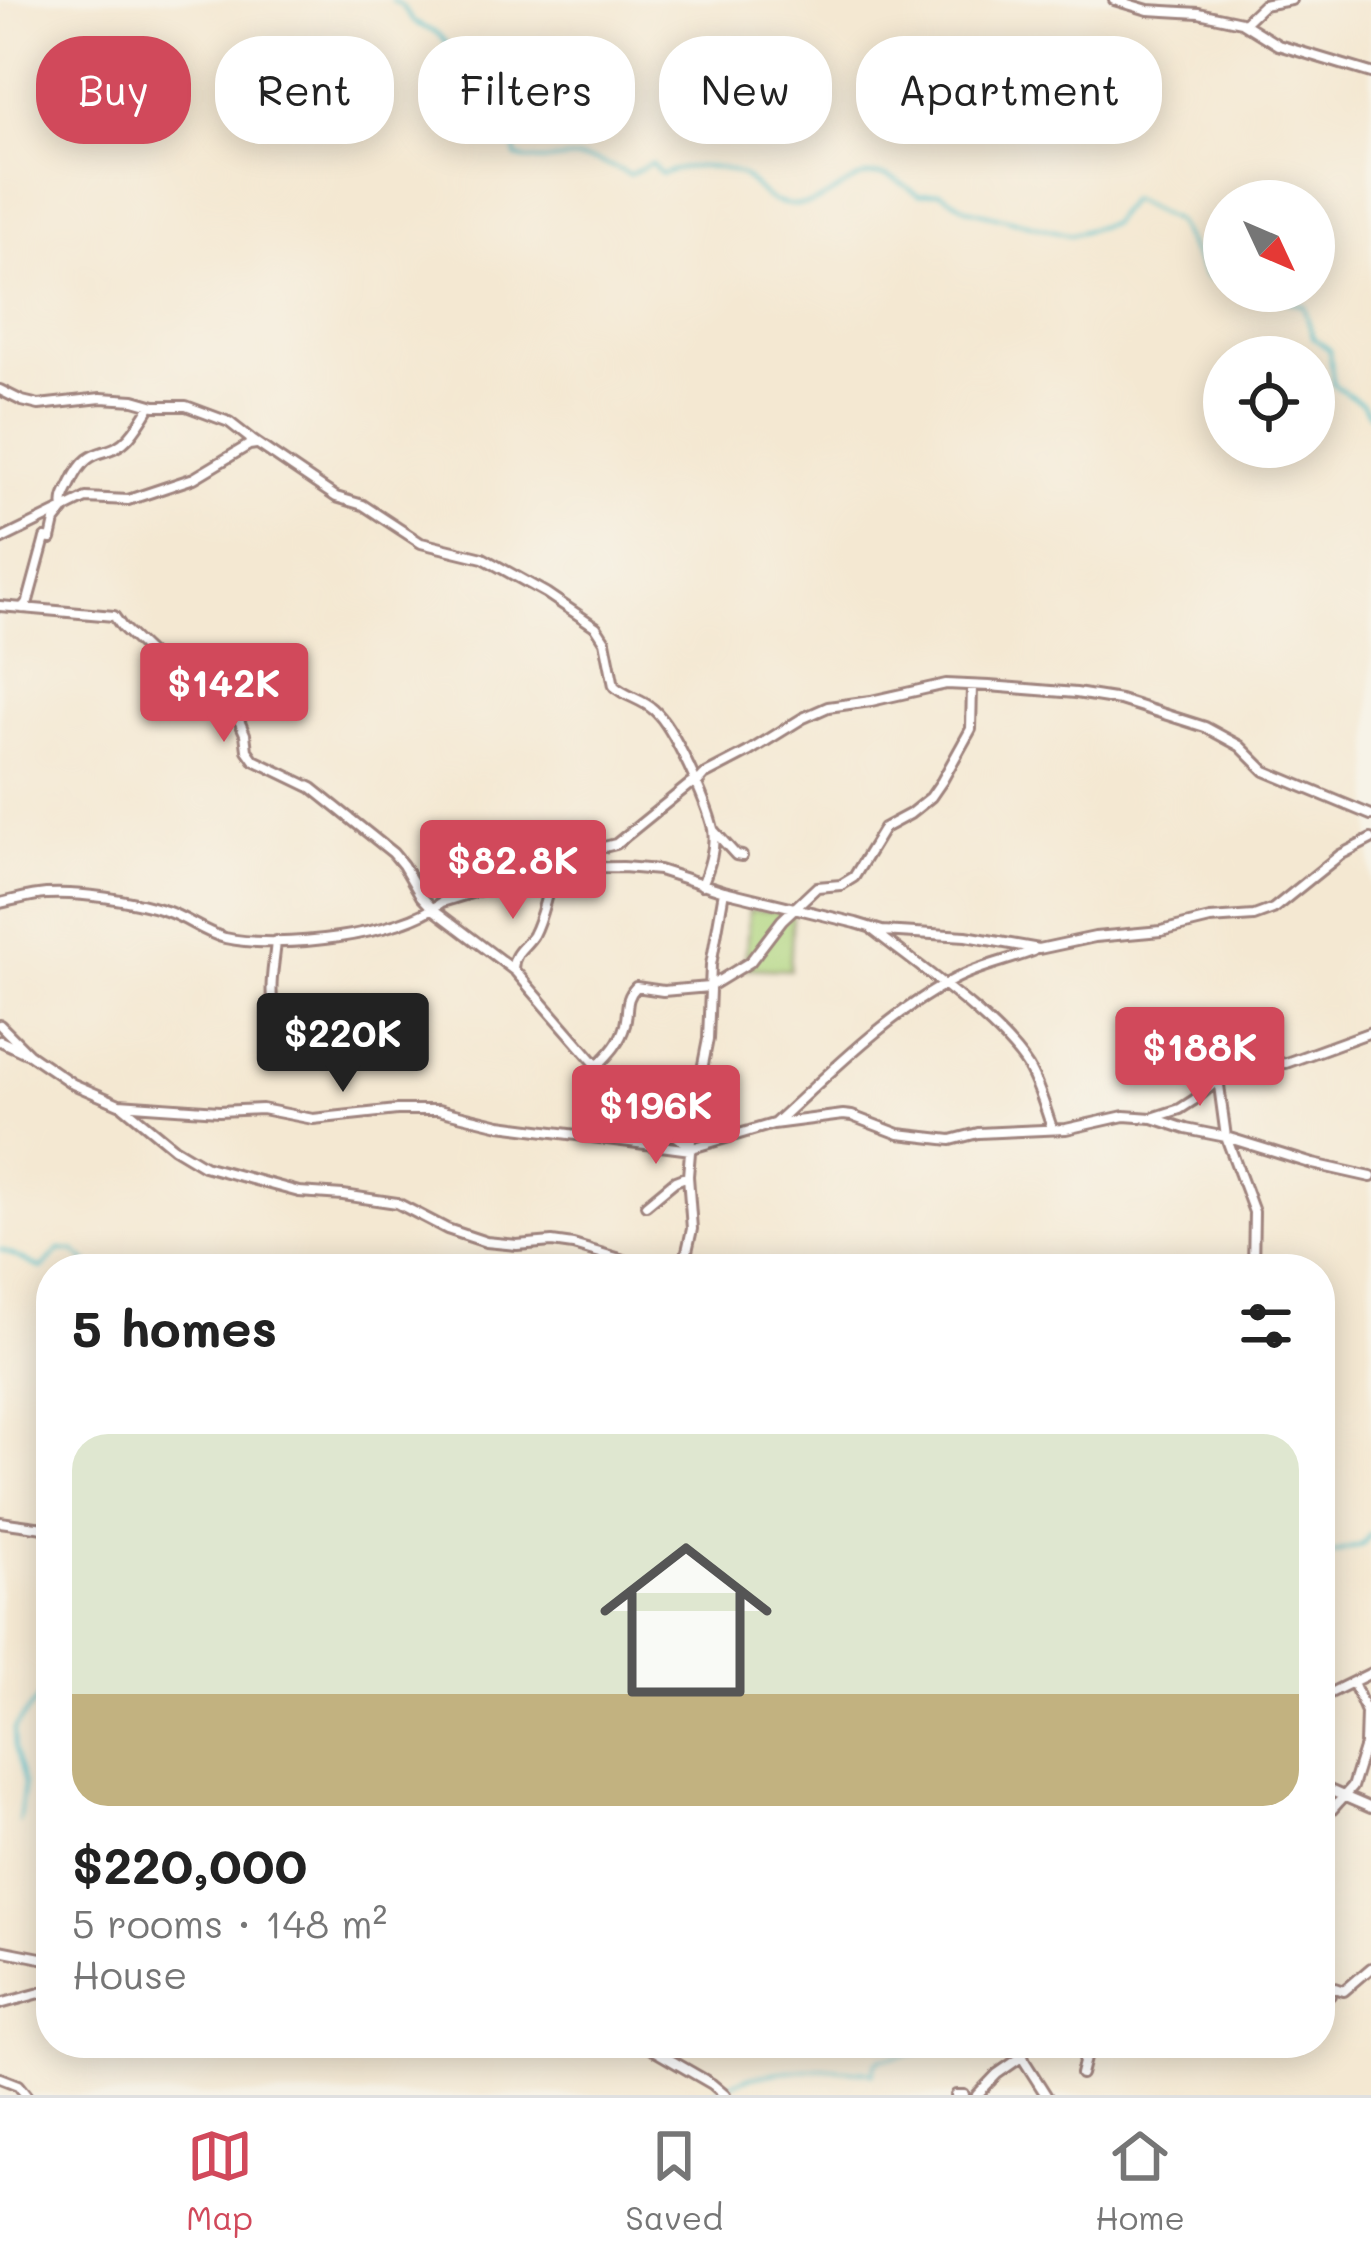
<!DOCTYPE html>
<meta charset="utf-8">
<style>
body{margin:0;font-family:Mali,sans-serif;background:#f6f6f6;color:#222;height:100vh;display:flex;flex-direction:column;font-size:45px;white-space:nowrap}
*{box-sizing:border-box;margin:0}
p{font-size:39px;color:#767676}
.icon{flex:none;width:66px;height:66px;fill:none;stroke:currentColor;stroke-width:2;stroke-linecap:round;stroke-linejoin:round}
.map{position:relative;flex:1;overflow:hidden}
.panel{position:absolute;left:36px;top:1254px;width:1299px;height:804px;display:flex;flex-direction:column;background:#fff;border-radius:48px;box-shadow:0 6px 30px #0003}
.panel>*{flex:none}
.hud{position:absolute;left:36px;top:36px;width:1299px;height:108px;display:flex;gap:24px}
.needle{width:78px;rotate:134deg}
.fabs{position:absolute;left:1203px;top:180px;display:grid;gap:24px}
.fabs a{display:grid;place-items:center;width:132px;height:132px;border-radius:50%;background:#fff;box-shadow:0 6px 30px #0003;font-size:60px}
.price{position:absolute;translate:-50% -102px;padding:0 27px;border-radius:12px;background:#d1495b;color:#fff;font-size:39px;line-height:78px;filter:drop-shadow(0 3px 6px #0008)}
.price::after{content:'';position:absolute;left:50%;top:72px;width:36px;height:27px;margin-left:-18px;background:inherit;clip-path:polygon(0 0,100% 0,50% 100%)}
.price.on{background:#222;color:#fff}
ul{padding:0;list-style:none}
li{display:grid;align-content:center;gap:24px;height:636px;padding:0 36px}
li+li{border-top:3px solid #e0e0e0}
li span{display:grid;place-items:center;height:372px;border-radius:36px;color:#555}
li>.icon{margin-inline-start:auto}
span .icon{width:216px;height:216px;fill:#fffc;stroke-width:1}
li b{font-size:51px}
h2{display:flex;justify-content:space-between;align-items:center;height:144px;padding:0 36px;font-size:51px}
.chip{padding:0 42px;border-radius:48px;background:#fff;box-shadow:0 6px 30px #0003;font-size:42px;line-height:108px}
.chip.on{background:#d1495b;color:#fff}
.dock{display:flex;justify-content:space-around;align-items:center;height:168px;border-top:3px solid #e0e0e0;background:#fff;font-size:33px;color:#767676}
.dock a{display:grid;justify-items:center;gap:6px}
.dock .on{color:#d1495b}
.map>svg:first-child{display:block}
</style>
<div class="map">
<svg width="1371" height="2095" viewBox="0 0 1371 2095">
<rect width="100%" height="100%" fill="#f7f3e8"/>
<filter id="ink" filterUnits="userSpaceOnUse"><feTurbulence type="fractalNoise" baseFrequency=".00833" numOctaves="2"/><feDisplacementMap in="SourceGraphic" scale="24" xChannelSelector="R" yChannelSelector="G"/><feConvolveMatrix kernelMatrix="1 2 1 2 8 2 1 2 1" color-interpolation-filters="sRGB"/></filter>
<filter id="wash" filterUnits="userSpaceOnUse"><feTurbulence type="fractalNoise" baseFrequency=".004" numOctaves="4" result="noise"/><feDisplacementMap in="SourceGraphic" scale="48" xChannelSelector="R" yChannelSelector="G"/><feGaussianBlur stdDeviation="2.7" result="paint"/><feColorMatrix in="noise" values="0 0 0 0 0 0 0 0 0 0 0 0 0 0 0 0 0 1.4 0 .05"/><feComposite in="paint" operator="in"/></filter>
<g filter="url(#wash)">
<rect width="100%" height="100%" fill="#f4e8d2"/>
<path fill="#b0d680" stroke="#7d7a56" stroke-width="3" d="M749 910 793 912 790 970 745 968Z"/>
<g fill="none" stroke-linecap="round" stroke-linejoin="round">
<path stroke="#54c1cd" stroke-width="3" d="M392 0 401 5 413 22 438 34 455 53V66L448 75 450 79H460L478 116 498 117 514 136 516 157C544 166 559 156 583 159 599 160 615 167 629 175L651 163 661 174C686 165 720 162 744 177 764 191 761 202 791 205 833 209 847 167 887 176 898 179 909 189 919 195L940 192 968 209 1070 235 1111 223 1130 199 1175 221 1206 277 1224 283
M1252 291 1304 306 1313 338 1330 350 1333 385 1362 403 1371 416
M0 1249 42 1269 59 1250 74 1251 94 1269
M1320 1556 1362 1545 1371 1533
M19 1821 24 1784 15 1751 14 1729 46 1688 51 1685
M712 2095C743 2072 790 2070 827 2069 841 2069 853 2071 867 2071L872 2074 875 2064 881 2059 948 2048 951 2043"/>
</g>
</g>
<g filter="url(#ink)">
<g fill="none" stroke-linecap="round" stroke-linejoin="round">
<defs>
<path id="minor" d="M1114 0 1148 10 1199 13 1241 22 1278 45 1371 73
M1244 23 1263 5 1291 0
M0 390 22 401 39 405 101 398 134 400 155 406H186L229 422 252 440 336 497 363 505 421 543 483 558 546 593 596 627 605 641 614 686C626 697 642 699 654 710 674 727 707 803 713 829 716 848 709 868 702 885
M0 540 86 498 128 500 194 478 249 445 256 444
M0 606 114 616 122 627 194 695 238 718 245 734 247 750 254 760 312 788 393 853 403 865 421 896 433 909 515 971 601 1070 646 1113 692 1148 773 1124 843 1115 852 1116 899 1134 951 1140 978 1133 1066 1129 1124 1116 1152 1118 1180 1109 1194 1100 1212 1085 1225 1064 1286 1063 1371 1032
M22 608 28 601 44 542 45 538 51 539 55 521 64 510C62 497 66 494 71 483 90 441 107 461 129 437 137 428 145 415 151 405
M714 831 736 855 742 856
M553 865 584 852 616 844 690 784 695 785 704 775 748 752 803 718 828 707 871 701 946 684 989 686 1076 693 1120 700 1205 727 1240 746 1265 771 1371 815
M0 903C15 900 31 895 46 894 82 892 132 900 166 911 187 918 203 932 225 938 278 950 400 936 442 902L553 868 623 867 659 870 724 891 856 923 882 931 966 936 1039 949 1095 937 1161 931 1210 919 1254 916 1273 909 1340 855 1371 839
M873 930C917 965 999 1021 1028 1067 1039 1085 1045 1108 1052 1128
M276 941C273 979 262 1004 290 1035
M513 968C514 951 525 948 533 935 541 920 550 885 553 868
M0 1025 29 1054 73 1084 119 1104 219 1111 262 1109 313 1119 397 1110H438L500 1125 691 1150
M0 1041 26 1053
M597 1066C610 1053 620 1043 625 1025 629 1009 624 1000 636 987L663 991 709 987 750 962 782 920 817 887 841 885 854 877 884 828 910 814 931 797 942 781 971 729 972 686
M1218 1078 1226 1137 1254 1212 1253 1269
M123 1106 174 1148 204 1166 299 1192 343 1195 397 1203 447 1229 486 1242 517 1245 552 1242 573 1245 654 1269
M1153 1118 1186 1129 1226 1137 1313 1164 1371 1177
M775 1123C831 1072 887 1014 955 979 980 966 1007 961 1033 951
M646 1205 675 1181 688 1176
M683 1269 692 1229 688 1176 693 1116 708 1039 711 965 724 891
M0 1522 51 1529
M1320 1698 1371 1673
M1320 1786 1371 1808
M1320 1823 1352 1787 1365 1745 1366 1712 1353 1682
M0 1950 51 1960
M1330 1995V1991L1335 1988 1344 1991 1371 1968
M0 2004 51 1990
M641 2043 712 2084 725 2095
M1018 2043 1025 2062 1046 2095
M1081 2074 1089 2043
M0 2078 18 2085 26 2095
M956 2095H964
M977 2095 997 2074 1023 2056"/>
</defs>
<use href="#minor" stroke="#9f847e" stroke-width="14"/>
<use href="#minor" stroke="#fff" stroke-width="8"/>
</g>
</g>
</svg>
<div class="fabs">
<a><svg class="needle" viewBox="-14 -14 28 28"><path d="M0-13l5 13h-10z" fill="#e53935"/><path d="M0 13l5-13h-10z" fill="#767676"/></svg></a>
<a><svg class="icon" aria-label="locate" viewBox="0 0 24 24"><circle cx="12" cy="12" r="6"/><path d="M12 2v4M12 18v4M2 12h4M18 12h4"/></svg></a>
</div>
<b class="price" style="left:224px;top:745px">$142K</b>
<b class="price" style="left:513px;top:922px">$82.8K</b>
<b class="price on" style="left:343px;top:1095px">$220K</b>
<b class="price" style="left:1200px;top:1109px">$188K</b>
<b class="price" style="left:656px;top:1167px">$196K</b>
<div class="hud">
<a class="chip on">Buy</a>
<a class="chip">Rent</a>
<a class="chip">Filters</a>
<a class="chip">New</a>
<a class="chip">Apartment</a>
</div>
<section class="panel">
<h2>5 homes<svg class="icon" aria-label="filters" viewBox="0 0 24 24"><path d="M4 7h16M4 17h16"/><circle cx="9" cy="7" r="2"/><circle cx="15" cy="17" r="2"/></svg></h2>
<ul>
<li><span style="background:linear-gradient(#dfe7d0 70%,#c2b280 0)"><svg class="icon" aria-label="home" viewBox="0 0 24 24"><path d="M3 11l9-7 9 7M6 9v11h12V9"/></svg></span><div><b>$220,000</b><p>5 rooms · 148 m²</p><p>House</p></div></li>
</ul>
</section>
</div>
<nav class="dock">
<a class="on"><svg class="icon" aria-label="map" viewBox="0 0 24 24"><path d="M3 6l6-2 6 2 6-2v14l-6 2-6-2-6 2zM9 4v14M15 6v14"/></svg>Map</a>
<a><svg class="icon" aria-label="saved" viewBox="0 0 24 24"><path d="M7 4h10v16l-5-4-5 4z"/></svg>Saved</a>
<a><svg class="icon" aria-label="home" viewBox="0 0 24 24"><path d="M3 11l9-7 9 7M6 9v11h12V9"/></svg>Home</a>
</nav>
